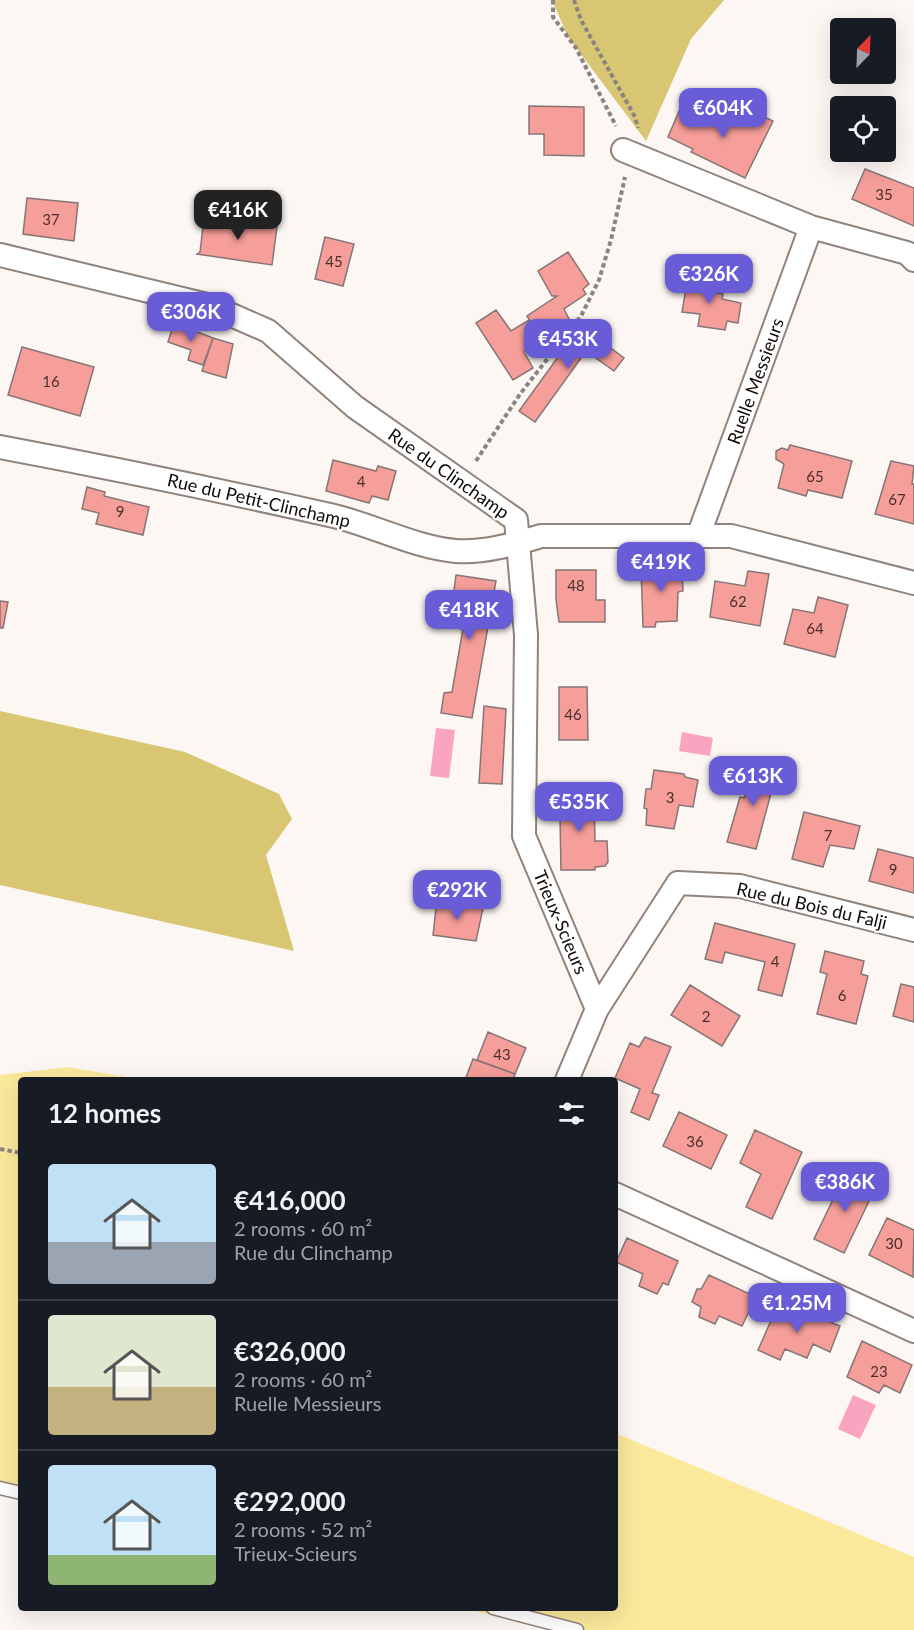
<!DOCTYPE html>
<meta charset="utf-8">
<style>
body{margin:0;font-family:Lato,sans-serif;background:#242831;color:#f1f3f6;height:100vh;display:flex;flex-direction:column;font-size:22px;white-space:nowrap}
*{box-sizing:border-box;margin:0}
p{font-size:20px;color:#9ea1a6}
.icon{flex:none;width:33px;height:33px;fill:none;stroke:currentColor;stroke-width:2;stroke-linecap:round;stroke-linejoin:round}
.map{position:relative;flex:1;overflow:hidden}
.side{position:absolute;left:18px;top:1077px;width:600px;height:534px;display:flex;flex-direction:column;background:#171b24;border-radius:6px;box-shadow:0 6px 24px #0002}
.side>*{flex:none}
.needle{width:39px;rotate:23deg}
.controls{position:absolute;left:830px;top:18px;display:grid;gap:12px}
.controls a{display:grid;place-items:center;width:66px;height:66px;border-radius:6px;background:#171b24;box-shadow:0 6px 24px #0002;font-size:30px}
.price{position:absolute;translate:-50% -51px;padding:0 14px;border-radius:12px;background:#695dd7;color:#fff;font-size:20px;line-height:39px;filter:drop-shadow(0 2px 3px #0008)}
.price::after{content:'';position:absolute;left:50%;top:36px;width:18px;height:14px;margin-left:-9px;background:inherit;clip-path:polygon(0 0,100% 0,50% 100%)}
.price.current{background:#222;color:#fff}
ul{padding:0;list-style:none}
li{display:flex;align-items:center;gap:18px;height:150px;padding:0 30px}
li+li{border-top:2px solid #363941}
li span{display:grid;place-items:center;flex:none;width:168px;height:120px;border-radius:6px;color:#555}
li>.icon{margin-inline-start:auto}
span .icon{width:72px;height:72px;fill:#fffc;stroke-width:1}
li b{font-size:26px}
h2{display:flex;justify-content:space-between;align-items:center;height:72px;padding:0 30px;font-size:26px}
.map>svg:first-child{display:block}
</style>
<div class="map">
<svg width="914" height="1630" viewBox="0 0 914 1630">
<rect width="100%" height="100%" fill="#fdf7f4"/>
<path fill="#fae99b" d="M68 1067 144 1080H21V1499L0 1494V1075Z
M615 1433 914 1557V1630H553L463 1608H615Z"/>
<path fill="#d8c672" d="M552 0H724L691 39 646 141 568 37Z
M0 711 185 752 279 794 292 819 266 855 294 951 0 885Z"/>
<path fill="#faa4c1" d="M436 728 455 730 449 778 430 776Z
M682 732 713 738 710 756 679 751Z
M853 1395 876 1405 860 1439 838 1429Z"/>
<path fill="#f69e99" stroke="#857675" stroke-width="1.5" d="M529 106 584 107V156L544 155V134H529Z
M680 109 707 120 712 110 742 125 750 110 773 121 745 178 691 152 693 149 668 137Z
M865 169 914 188V226L852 199Z
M27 198 78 203 74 241 23 234Z
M204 218 277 227 272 265 197 254 200 252Z
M325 237 354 244 343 286 315 279Z
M568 252 589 284 583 289 586 294 564 309 569 319 541 339 527 316 557 296H552L538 271Z
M688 276 707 279 705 291 723 294 722 299 741 303 738 323 727 321 725 330 698 326 700 314 682 312Z
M496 310 511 331 529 320 541 339 524 352 533 368 513 380 476 323Z
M174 323 213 338 203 365 188 360 191 350 168 342Z
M579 328 593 335 624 358 614 371 586 351 535 422 519 411Z
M213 338 233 344 226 378 202 371Z
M22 347 94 367 80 416 8 395Z
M790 445 852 461 842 498 808 490 806 496 778 488 784 464 776 459V451L782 448 788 450Z
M333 460 376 471 378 466 396 471 388 500 372 496 369 503 326 491Z
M891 461 914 466 912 484H914V524L875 514Z
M87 487 105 492 104 496 149 507 143 535 96 524 99 513 82 509Z
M682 563 683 591 678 592 677 621 656 622 655 627H643L641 567Z
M556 570H596V600H605V622H559L556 600Z
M748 571 769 574 760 626 710 617 715 581 745 586Z
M456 575 496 581 472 718 441 713 444 693 452 692 463 629 449 627Z
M818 597 848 605 835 657 784 644 793 609 814 613Z
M0 601 8 602 3 628H0Z
M559 687H587L588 740H559Z
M484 706 506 709 502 784 479 783Z
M754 763 778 767 756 849 727 842 740 797 744 798Z
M654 770 684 774 685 777 698 780 693 807 679 805 674 829 646 825 647 809 644 808 646 789H651Z
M594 793 595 841H607L608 862 605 866 595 867V870H561L560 818H555V794Z
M804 812 860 826 854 849 830 845 823 867 792 859Z
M878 849 914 858V893L869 881Z
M437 900 483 908 476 941 433 935Z
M715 923 795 944 782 996 758 990 765 962 725 952 722 963 705 959Z
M825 951 864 961 861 974 868 976 856 1024 817 1014 827 974 820 972Z
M901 984 914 987V1022L893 1016Z
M690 985 740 1016 722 1046 671 1015Z
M488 1032 526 1048 515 1074 477 1060Z
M645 1037 671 1047 652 1093 659 1095 649 1120 631 1112 640 1089 615 1078 630 1043 639 1047Z
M473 1059 515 1074 513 1080H465Z
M679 1112 727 1135 711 1169 663 1146Z
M755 1130 802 1152 772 1219 746 1207 761 1174 740 1163Z
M853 1173 874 1183 871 1194 872 1195 844 1253 814 1239 842 1181 849 1184Z
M887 1218 914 1230 913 1277 869 1255Z
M627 1238 678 1261 668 1285 663 1283 657 1294 639 1286 643 1274 616 1262Z
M709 1275 756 1297 742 1326 719 1316 715 1324 699 1317 701 1307 692 1302 697 1289H701Z
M777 1307 796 1315 800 1310 840 1326 830 1352 813 1344 807 1358 785 1349 780 1360 758 1350Z
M862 1341 912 1365 900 1393 884 1385 879 1393 847 1377Z"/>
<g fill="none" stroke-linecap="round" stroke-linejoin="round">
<defs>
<path id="service" d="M0 1488 21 1493
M493 1608 577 1630"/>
<path id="minor" d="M623 150 811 227 907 253 914 260
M0 255 211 306 268 331 355 407 516 520 526 635 524 836 597 1009 567 1080
M0 447C112 468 223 491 334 516 375 526 414 547 456 551 484 553 515 544 541 536H731L914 583
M699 534 811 227
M597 1009 678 883 740 886 914 930
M615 1194 914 1331"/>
</defs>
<use href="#service" stroke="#90827c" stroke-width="15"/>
<use href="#minor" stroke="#90827c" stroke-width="26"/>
<path stroke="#898481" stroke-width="4" stroke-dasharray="4.5 3" stroke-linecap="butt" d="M553 0V17L576 48 616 126
M574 0 581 20 635 117 638 128
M476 461 520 394 581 316 599 280 611 240 625 177
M0 1149 21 1153"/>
<use href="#service" stroke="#fff" stroke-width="12"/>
<use href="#minor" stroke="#fff" stroke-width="22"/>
</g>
<g text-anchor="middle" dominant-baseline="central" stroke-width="4.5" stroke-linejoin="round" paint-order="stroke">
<g font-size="15" fill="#4a302d">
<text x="884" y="194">35</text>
<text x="51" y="219">37</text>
<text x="334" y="261">45</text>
<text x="51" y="381">16</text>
<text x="815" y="476">65</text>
<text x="361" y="481">4</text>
<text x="897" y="499">67</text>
<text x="120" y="511">9</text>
<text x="576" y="585">48</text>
<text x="738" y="601">62</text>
<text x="815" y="628">64</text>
<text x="573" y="714">46</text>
<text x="670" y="797">3</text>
<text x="828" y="835">7</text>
<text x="893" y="869">9</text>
<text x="775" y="961">4</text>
<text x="842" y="995">6</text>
<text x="706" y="1016">2</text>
<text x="502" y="1054">43</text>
<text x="695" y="1141">36</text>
<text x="894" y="1243">30</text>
<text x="879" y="1371">23</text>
</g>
<g font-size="18" fill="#100b09" stroke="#fff">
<text transform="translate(755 381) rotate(-70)">Ruelle Messieurs</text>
<text transform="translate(449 473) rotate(35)">Rue du Clinchamp</text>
<text transform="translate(259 500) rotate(13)">Rue du Petit-Clinchamp</text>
<text transform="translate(812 905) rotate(13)">Rue du Bois du Falji</text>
<text transform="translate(561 922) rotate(67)">Trieux-Scieurs</text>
</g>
</g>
</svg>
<div class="controls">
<a><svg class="needle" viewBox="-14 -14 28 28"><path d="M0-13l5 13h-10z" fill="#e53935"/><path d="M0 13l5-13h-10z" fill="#9ea1a6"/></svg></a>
<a><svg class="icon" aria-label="locate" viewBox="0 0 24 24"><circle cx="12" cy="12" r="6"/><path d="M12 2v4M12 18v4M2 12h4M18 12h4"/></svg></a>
</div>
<b class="price" style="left:723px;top:139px">€604K</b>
<b class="price current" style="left:238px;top:241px">€416K</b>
<b class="price" style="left:709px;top:305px">€326K</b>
<b class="price" style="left:191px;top:343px">€306K</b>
<b class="price" style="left:568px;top:370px">€453K</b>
<b class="price" style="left:661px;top:593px">€419K</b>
<b class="price" style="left:469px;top:641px">€418K</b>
<b class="price" style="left:753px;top:807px">€613K</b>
<b class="price" style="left:579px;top:833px">€535K</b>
<b class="price" style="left:457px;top:921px">€292K</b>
<b class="price" style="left:845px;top:1213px">€386K</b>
<b class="price" style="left:797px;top:1334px">€1.25M</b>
<section class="side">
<h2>12 homes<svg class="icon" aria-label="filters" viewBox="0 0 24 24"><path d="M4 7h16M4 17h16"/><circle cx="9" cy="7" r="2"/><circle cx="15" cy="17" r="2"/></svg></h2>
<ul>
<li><span style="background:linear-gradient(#bfe0f5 65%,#9aa5b1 0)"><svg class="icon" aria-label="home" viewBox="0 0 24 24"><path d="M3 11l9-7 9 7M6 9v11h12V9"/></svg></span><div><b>€416,000</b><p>2 rooms · 60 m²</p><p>Rue du Clinchamp</p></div></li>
<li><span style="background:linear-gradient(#dfe7d0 60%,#c2b280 0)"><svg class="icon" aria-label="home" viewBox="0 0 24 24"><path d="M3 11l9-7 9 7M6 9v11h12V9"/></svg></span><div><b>€326,000</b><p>2 rooms · 60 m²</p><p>Ruelle Messieurs</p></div></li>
<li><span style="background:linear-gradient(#bfe0f5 75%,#8fb573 0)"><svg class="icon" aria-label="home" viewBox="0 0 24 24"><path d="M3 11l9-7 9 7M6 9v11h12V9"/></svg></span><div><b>€292,000</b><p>2 rooms · 52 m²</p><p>Trieux-Scieurs</p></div></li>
</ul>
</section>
</div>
